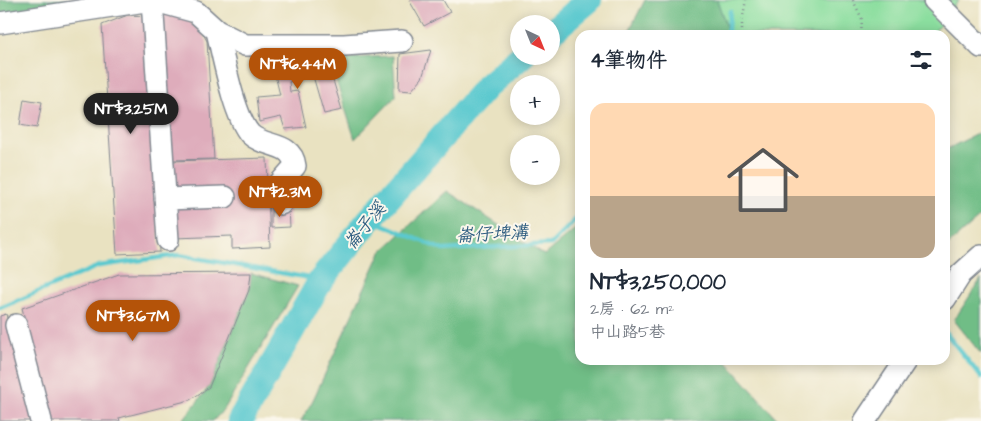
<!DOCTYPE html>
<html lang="zh-TW">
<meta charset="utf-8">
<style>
body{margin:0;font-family:"Architects Daughter","LXGW WenKai TC",sans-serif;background:#f6f6f7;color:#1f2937;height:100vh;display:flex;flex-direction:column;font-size:19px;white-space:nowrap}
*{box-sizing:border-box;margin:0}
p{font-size:16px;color:#747a83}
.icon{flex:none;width:28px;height:28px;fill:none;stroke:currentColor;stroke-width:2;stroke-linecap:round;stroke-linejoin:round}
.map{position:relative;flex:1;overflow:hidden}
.side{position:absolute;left:575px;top:30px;width:375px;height:335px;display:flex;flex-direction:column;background:#fff;border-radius:15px;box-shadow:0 2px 12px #0003}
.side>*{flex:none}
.needle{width:32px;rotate:137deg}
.tools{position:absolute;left:510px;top:15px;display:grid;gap:10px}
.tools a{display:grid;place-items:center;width:50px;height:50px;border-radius:50%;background:#fff;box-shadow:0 2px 12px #0003;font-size:25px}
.price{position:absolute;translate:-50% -42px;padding:0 11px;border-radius:18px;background:#b45309;color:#fff;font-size:16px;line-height:32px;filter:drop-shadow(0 1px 2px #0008)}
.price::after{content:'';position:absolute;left:50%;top:30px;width:15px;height:11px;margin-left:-8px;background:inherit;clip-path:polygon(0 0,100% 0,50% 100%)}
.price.on{background:#222;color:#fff}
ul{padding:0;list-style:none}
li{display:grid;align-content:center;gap:10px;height:265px;padding:0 15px}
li+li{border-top:1px solid #e0e1e3}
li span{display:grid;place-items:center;height:155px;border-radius:15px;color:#555}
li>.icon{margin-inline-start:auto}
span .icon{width:90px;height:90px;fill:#fffc;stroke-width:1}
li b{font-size:21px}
h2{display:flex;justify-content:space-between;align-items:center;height:60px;padding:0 15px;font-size:21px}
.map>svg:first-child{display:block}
</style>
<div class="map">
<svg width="981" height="421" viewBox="0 0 981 421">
<rect width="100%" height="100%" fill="#fbf7ec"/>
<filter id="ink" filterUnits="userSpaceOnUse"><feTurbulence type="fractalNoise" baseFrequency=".02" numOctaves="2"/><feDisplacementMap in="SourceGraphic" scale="10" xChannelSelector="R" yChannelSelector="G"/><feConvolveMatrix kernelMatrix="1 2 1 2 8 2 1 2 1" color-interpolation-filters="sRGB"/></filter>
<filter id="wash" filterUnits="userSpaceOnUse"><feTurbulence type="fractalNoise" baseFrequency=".0096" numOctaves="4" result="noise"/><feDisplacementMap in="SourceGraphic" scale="20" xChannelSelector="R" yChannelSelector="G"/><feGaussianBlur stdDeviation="1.12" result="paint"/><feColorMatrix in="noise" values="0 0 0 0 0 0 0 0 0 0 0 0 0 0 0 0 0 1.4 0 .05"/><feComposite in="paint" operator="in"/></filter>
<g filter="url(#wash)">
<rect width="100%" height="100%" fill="#e9e2c1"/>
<path fill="#8bde9f" stroke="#53867e" d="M717 0H959L932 35H729Z"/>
<path fill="#70bd86" stroke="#467672" d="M0 0H104L0 15Z
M645 0H717L729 35H627Z
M393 56 396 96 355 139 329 59Z
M981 132V216L946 247 945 150Z
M447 191 544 255 580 225V360H725L779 421H301L313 400 381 252Z
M251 273 298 286 225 408 213 421H182L209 387 249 290Z
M981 279V354L954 320Z"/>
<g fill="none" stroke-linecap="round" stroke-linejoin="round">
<path stroke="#5cc9cf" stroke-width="4.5" d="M727 35 730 11
M370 219 443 250 551 244 580 215
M0 308 99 266 179 255 321 280
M945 332 981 377"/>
<path stroke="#5cc9cf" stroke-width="26" d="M551 32 589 0
M240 421 321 280 370 219 487 86 522 56"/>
</g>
<g id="blocks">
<path fill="#deacbb" d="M409 0H443L450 12 424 26Z
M160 12 180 14 202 32 207 41 214 159 171 160Z
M128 15 146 16 160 252 117 254 102 25Z
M431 50 422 78 411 91 399 90 400 54Z
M307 56 326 57 342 110 324 114 313 76 289 82 290 92 298 91 306 127 285 129 281 117 259 122 256 97 280 95 271 59Z
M24 99 42 102 37 128 20 125Z
M267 158 270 247 232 249V236L174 238 171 161Z
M289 208 290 227 271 228V209Z
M251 273 249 290 209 387 190 400 119 418 120 421H51L22 308 119 274Z
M6 314 34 421H0V316Z"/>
</g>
</g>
<g filter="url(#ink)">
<use href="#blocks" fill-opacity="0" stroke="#828890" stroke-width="1"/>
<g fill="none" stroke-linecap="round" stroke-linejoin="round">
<defs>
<path id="minor" d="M152 0 168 240
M934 0 981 47
M0 23 152 0 196 12 217 31 245 45H344L402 41
M217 31C223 56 234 116 250 134 264 148 292 141 295 166L280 183 281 204
M165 199 225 197
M945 299 961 274 981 256
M16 325 41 421
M865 421 906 360"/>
</defs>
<use href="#minor" stroke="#828890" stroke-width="24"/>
<path stroke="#828890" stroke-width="2.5" stroke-dasharray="1 4" stroke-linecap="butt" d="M853 0 862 19 861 35
M742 35V21L746 0"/>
<use href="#minor" stroke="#fff" stroke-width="21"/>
</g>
</g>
<g text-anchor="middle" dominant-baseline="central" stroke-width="4" stroke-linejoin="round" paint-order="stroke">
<g font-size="18" font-style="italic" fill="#2e5d80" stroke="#fbf7ec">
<text transform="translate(365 226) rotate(-51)">崙子溪</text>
<text transform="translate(492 234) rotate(-3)">崙仔埤溝</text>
</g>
</g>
</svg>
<div class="tools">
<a><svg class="needle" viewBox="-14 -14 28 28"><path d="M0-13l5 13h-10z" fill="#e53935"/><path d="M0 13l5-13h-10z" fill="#747a83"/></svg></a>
<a>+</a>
<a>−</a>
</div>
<b class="price" style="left:298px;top:90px">NT$6.44M</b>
<b class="price on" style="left:131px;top:135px">NT$3.25M</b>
<b class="price" style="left:280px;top:218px">NT$2.3M</b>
<b class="price" style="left:133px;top:342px">NT$3.67M</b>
<section class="side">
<h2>4筆物件<svg class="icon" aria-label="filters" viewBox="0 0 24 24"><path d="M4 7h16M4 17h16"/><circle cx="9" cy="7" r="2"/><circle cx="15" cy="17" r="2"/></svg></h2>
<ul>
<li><span style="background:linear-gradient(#ffd9b3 60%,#b9a48a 0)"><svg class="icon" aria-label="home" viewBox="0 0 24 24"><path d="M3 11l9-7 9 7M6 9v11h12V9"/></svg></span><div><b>NT$3,250,000</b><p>2房 · 62 m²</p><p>中山路5巷</p></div></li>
</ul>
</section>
</div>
